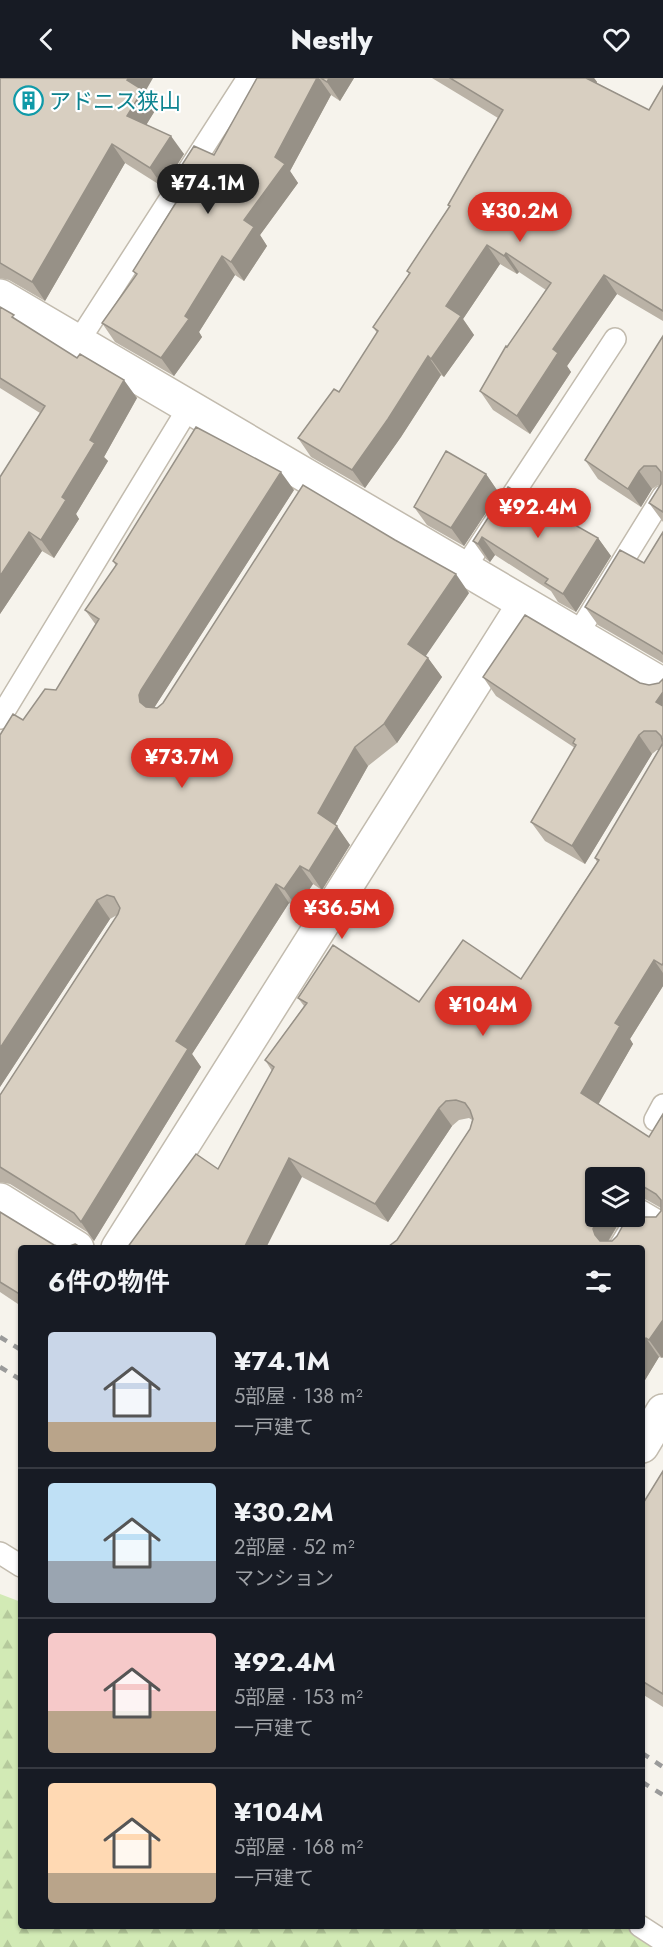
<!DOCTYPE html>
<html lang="ja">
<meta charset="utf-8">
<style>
body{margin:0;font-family:Jost,"Noto Sans JP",sans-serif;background:#242831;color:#f1f3f6;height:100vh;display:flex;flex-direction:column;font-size:22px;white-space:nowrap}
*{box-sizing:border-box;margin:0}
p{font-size:20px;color:#9ea1a6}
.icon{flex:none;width:33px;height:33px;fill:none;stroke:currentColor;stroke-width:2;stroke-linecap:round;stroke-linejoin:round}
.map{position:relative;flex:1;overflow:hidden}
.sheet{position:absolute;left:18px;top:1167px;width:627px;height:684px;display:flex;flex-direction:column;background:#171b24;border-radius:6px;box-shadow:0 2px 4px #0004}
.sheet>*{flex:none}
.buttons{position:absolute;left:585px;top:1089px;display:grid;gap:12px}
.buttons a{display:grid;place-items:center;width:60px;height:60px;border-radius:6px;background:#171b24;box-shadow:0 2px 4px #0004;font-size:30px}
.price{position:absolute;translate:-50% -51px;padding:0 14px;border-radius:21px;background:#d93025;color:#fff;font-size:20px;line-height:39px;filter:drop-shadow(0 2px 3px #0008)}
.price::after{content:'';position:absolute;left:50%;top:36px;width:18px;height:14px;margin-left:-9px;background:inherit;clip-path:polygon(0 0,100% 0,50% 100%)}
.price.selected{background:#222;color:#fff}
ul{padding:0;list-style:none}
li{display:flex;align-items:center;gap:18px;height:150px;padding:0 30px}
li+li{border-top:2px solid #363941}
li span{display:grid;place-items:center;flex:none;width:168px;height:120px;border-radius:6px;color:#555}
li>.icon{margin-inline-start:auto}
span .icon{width:72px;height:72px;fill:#fffc;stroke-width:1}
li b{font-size:26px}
h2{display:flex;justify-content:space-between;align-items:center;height:72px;padding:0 30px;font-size:26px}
header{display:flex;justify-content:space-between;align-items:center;height:78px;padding:0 30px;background:#171b24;font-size:27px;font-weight:800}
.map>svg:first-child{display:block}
</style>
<header><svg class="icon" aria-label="back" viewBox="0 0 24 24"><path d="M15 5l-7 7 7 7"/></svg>Nestly<svg class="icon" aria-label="heart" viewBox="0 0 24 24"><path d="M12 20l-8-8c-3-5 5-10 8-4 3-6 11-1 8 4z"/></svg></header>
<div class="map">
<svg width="663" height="1869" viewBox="0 0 663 1869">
<defs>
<pattern id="forest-firs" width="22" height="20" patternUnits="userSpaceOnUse" patternTransform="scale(1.5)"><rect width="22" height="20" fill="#d2eab5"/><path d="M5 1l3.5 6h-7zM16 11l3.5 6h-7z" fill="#b6ca9c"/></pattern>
</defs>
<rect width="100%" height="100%" fill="#f6f3ec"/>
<path fill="url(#forest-firs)" d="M0 1516 21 1524V1848H631L663 1869H0Z"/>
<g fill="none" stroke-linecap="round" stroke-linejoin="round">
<defs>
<path id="service" d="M78 264 248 0
M464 491 615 261
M577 557 663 418
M0 640 189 329
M655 1042 663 1027
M619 1170 641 1133 663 1146
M0 1475 21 1488
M640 1848 663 1863"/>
<path id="minor" d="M0 218 663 607
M0 1122 77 1170
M118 1170 524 526
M642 1368 663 1333"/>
</defs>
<use href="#service" stroke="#c2bbae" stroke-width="24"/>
<use href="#minor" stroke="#c2bbae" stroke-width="36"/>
<use href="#service" stroke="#fff" stroke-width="21"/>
<use href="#minor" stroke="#fff" stroke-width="33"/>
<path stroke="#9a9a9a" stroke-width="4.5" stroke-dasharray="8 8" stroke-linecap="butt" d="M0 1259 21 1272
M0 1289 21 1302
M642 1675 663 1689
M642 1704 663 1717"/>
</g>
<path fill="#bab2a6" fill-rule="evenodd" d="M0 0 145 14 156 31 146 47 184 76 163 109 125 85 45 223 9 202 0 200Z
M257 0H354L340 23 331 17 290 93 298 105 260 157 267 168 244 203 235 197 199 254 202 259 174 298 115 264 102 245 136 197 133 193 180 117 171 104 214 77Z
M432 0H594L597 4V5L649 32 663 8V243L617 216 567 288 571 294 530 356 493 332 480 313 507 269 546 212 519 194 517 196 500 186 463 241 474 257 444 299 441 297 401 359 365 410 311 379 298 360 339 314 377 255 373 249 409 196 407 193 449 129 448 127 498 40Z
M0 229 17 242 137 320 104 379 108 383 76 436 79 441 54 480 42 473 0 536V399L40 335 0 310Z
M663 258V444L649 425 660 407H658L652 411 641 429 598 401 585 382Z
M486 396 499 415 464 468 427 447 414 429Z
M508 409 598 460 611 478 576 534 558 524 551 513 495 477 490 484 486 481 473 463Z
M294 412 154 630H157L469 515 425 578 428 580 442 599 397 665 368 688 335 747 350 767 322 812 313 806 297 830 289 825 192 976 201 989 94 1163 87 1154 10 1106 0 1104V1017L117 837 110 841 0 1009 23 642 56 612 96 547 85 532 116 488 113 483Z
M663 454V585L598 547 585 529 644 485Z
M483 599 640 605 649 607 659 605 663 601V908L630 961 633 966 598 1026 649 1059 663 1036V1279L662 1280 659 1279 642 1307V1170L389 1168 397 1162 470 1051 472 1042 469 1040 459 1042 452 1048 388 1144 302 1099 218 1091 272 993 265 982 304 928 298 920 419 924 521 901 597 784 595 780 659 672H657L652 676 585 786 545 763 531 744 575 670 496 618ZM596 1100H634V1122L642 1120 647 1122 661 1130V1133L656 1139H644L612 1163H609L623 1138H596Z
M0 1134 21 1170V1228L0 1214Z
M663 1393V1629L642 1616V1427Z"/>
<path fill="#979187" d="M129 0H153L145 14 156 31 140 57 127 38V2Z
M317 0H319L331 17 290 93 298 105 260 157 267 168 244 203 231 184 244 142 275 79Z
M329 0H354L340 23 327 4Z
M581 0H594L597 4 591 14Z
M171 58 184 76 163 109 150 90Z
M112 66 125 85 45 223 32 204Z
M487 167 500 186 463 241 474 257 444 299 431 281 446 228Z
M506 175 519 194 517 196 504 178Z
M222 178 235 197 199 254 202 259 174 298 161 280 185 238Z
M604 197 617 216 567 288 571 294 530 356 517 338 553 271Z
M428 278 441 297 401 359 365 410 352 392Z
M124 302 137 320 104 379 108 383 76 436 79 441 54 480 41 462 90 362Z
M639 393 652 411 641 429 628 411Z
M281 394 294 412 154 630 152 636 140 624 139 617 141 612Z
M486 396 499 415 464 468 451 450Z
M29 454 42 473 0 536V498Z
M482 459 495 477 490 484 478 466Z
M598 460 611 478 576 534 563 516Z
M456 496 469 515 421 585 408 566Z
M428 580 442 599 397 665 384 646Z
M663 614V633L656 624Z
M639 657 652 676 585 786 572 768Z
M355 669 368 688 331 754 318 735Z
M337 748 350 767 322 812 309 793Z
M300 788 313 806 297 830 284 811Z
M276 806 289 825 192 976 201 989 94 1163 81 1144 176 963Z
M97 822 110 841 0 1009V970Z
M654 882 663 895V908L630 961 633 966 594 1034 581 1015 615 945Z
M439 1030 452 1048 388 1144 375 1126Z
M289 1080 302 1099 266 1170H244Z
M599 1138H623L608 1163 606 1169 595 1157 593 1151 595 1145Z
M663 1242V1279L662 1280 649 1262Z
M646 1260 659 1279 642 1307V1267Z"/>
<path fill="#d8cfc1" stroke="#979187" stroke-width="1.5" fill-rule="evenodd" d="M0 0H129L127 2 143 12 127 38 171 58 150 90 112 66 32 204 0 185Z
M257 0H317L275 79 285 86 244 142 254 149 231 184 222 178 185 238 189 241 161 280 102 245 137 196 133 193 184 112 171 104 194 68 214 77Z
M321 0H329L327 4Z
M450 0H586L649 32 663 8V233L604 197 553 271 558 275 517 338 480 313 506 268 507 269 551 205 506 175 504 178 487 167 446 228 461 238 431 281 428 278 388 341 352 392 298 360 334 311 339 314 378 253 373 249 410 195 407 193 450 128 448 127 503 32Z
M0 229 14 237 12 239 77 280 80 276 124 302 90 362 95 365 62 419 66 422 41 462 29 454 0 498V399L45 328 0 300Z
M663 258V434L649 425 661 406V394L656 388H644L639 393 628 411 585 382Z
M196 349 281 394 141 612 139 617 140 624 146 629 157 630 163 625 303 407 395 462 456 496 408 566 428 580 384 646 355 669 318 735 337 748 309 793 300 788 284 811 276 806 176 963 188 971 81 1144 74 1135 0 1089V1017L118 836 120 830 114 819 107 817 97 822 0 970V657L13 636 23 642 45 611 56 612 99 541 85 532 117 486 113 483Z
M446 373 486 396 451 450 414 429Z
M508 409 598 460 563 516 545 505 548 501 482 459 478 466 473 463Z
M663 454V576L660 573 585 529 620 472 644 485Z
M525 537 640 605 649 607 659 605 663 601V614L656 624 663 628V885L662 887 654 882 615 945 620 948 581 1015 649 1059 663 1036V1242L649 1262 646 1260 642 1267V1170H376V1169L389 1168 397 1162 470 1051 473 1041 470 1032 465 1025 456 1022 446 1023 439 1030 375 1126 289 1080 244 1170H127L196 1076 218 1091 274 989 265 982 307 925 298 920 333 867 419 924 463 862 521 901 599 782 595 780 663 665 661 658 656 653H644L639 657 572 768 531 744 576 667 573 665 575 661 483 599ZM596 1100H634V1103L656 1116 661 1122V1133L656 1139H644L634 1133V1138H628L617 1158 612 1163H600L595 1157 593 1151 595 1145 599 1138H596Z
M0 1134 54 1167 64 1170H21V1217L0 1204Z
M75 1166 82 1170H64Z
M663 1393V1616L642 1603V1427Z"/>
<defs>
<symbol id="building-ring" viewBox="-11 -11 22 22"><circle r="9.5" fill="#fff" stroke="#0f9aa8" stroke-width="1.5"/><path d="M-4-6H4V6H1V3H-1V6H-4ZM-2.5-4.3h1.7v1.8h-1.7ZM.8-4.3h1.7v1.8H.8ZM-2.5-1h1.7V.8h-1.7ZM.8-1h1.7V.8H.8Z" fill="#0f9aa8"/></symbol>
</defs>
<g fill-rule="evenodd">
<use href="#building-ring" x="12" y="6" width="33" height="33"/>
</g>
<g text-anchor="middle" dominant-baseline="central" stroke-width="4.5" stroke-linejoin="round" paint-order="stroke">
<g font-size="22" fill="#0d838f" stroke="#fff" text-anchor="start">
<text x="49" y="23">アドニス狭山</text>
</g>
</g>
</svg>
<div class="buttons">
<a><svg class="icon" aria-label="layers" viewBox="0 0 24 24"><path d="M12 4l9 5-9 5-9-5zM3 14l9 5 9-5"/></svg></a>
</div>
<b class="price selected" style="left:208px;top:137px">¥74.1M</b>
<b class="price" style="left:520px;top:165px">¥30.2M</b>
<b class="price" style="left:538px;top:461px">¥92.4M</b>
<b class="price" style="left:182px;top:711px">¥73.7M</b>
<b class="price" style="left:342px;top:862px">¥36.5M</b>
<b class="price" style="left:483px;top:959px">¥104M</b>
<section class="sheet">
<h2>6件の物件<svg class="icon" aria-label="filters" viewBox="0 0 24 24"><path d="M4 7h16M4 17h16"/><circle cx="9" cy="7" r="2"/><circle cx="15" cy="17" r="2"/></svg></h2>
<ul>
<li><span style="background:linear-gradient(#c9d6e8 75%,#b9a48a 0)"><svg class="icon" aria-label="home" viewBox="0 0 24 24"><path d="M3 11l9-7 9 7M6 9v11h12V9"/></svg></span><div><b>¥74.1M</b><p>5部屋 · 138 m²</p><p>一戸建て</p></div></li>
<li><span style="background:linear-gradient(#bfe0f5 65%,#9aa5b1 0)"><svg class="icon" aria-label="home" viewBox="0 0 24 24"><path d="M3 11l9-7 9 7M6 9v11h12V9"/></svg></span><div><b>¥30.2M</b><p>2部屋 · 52 m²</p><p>マンション</p></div></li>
<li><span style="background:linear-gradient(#f6c9c9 65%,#b9a48a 0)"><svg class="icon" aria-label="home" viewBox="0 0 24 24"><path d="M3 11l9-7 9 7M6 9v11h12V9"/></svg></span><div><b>¥92.4M</b><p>5部屋 · 153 m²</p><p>一戸建て</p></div></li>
<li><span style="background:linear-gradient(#ffd9b3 75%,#b9a48a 0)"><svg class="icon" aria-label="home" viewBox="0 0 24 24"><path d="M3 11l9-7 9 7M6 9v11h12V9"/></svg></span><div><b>¥104M</b><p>5部屋 · 168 m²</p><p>一戸建て</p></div></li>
</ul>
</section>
</div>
